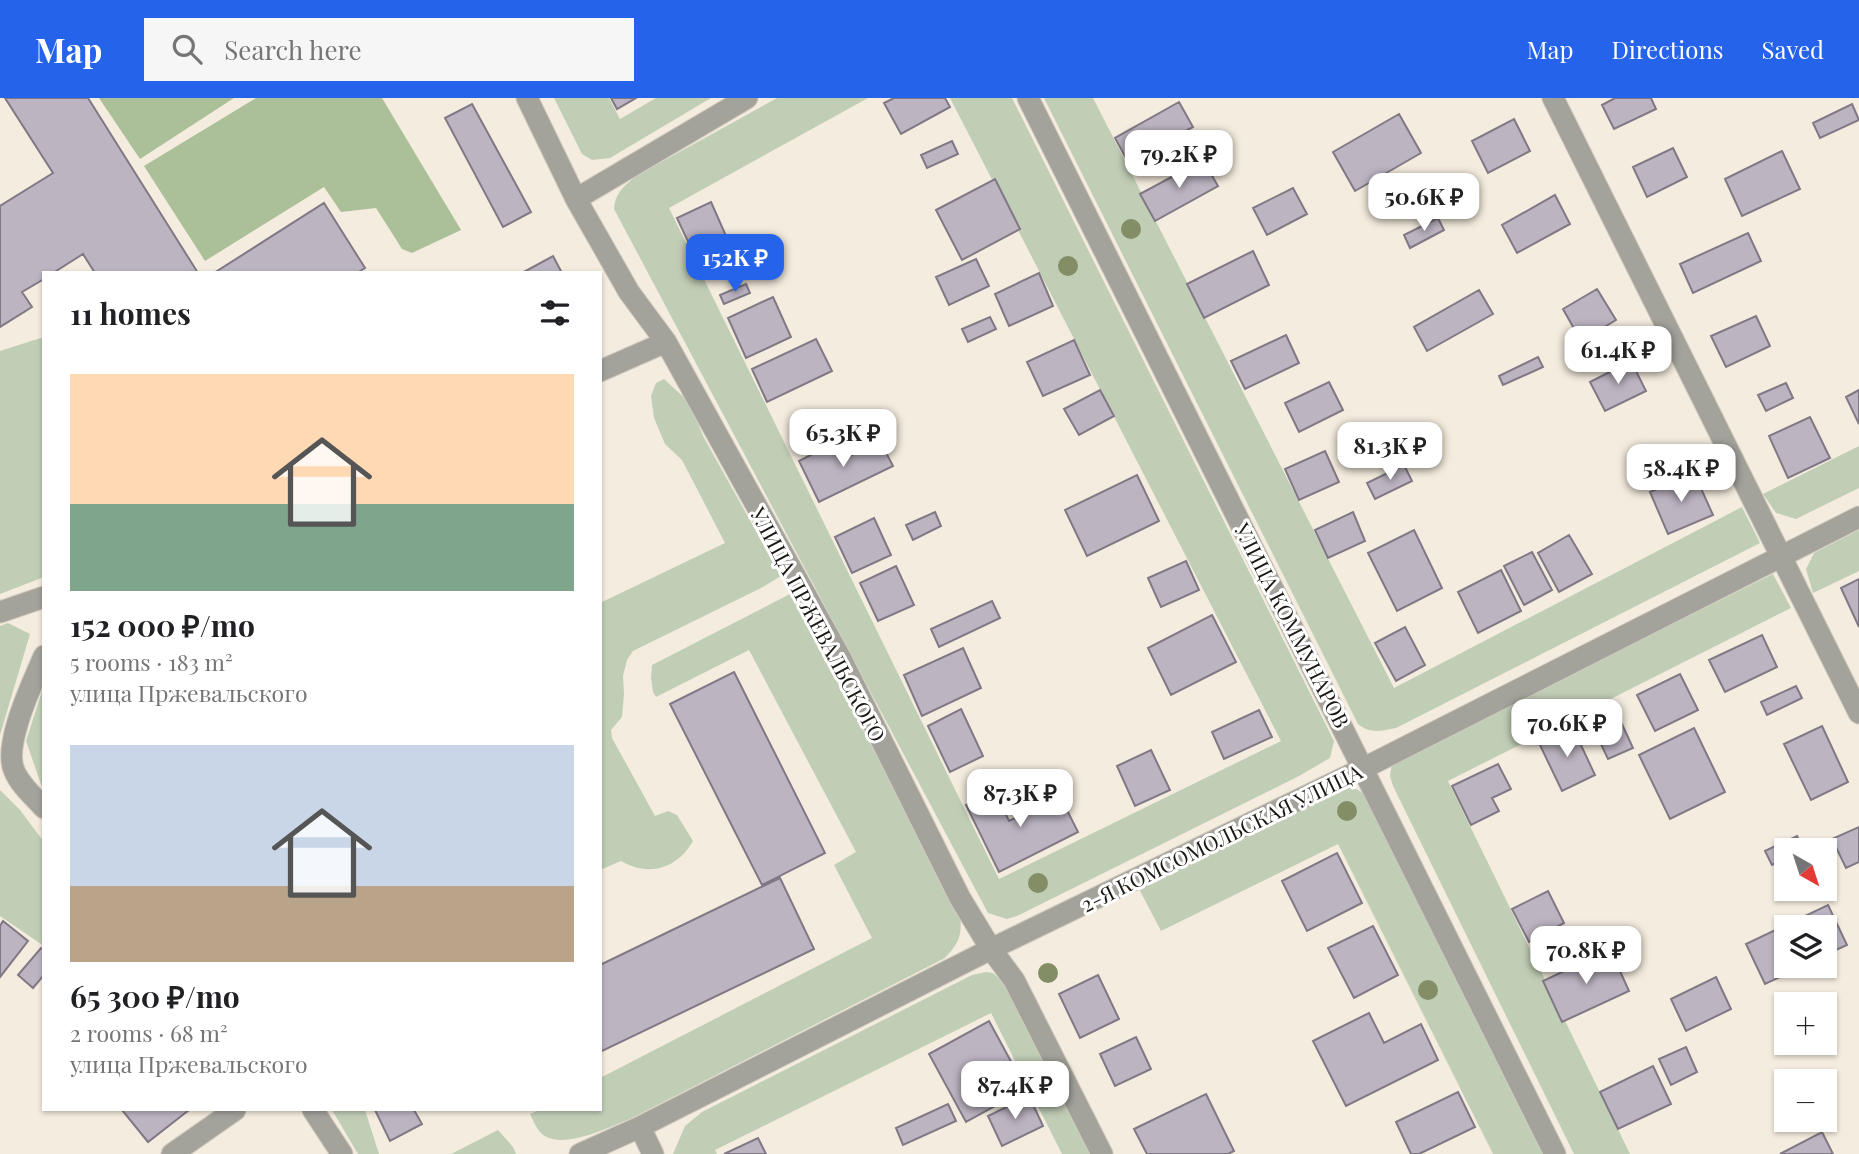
<!DOCTYPE html>
<meta charset="utf-8">
<style>
body{margin:0;font-family:"Playfair Display",serif;background:#f6f6f6;color:#202124;height:100vh;display:flex;flex-direction:column;font-size:26px;white-space:nowrap}
*{box-sizing:border-box;margin:0}
p{font-size:23px;color:#757577}
.icon{flex:none;width:38px;height:38px;fill:none;stroke:currentColor;stroke-width:2;stroke-linecap:round;stroke-linejoin:round}
.map{position:relative;flex:1;overflow:hidden}
.panel{position:absolute;left:42px;top:173px;width:560px;height:840px;display:flex;flex-direction:column;background:#fff;border-radius:0px;box-shadow:0 2px 5px #0004}
.panel>*{flex:none}
.needle{width:46px;rotate:141deg}
.controls{position:absolute;left:1774px;top:740px;display:grid;gap:14px}
.controls a{display:grid;place-items:center;width:63px;height:63px;border-radius:0px;background:#fff;box-shadow:0 2px 5px #0004;font-size:35px}
.price{position:absolute;translate:-50% -60px;padding:0 16px;border-radius:14px;background:#fff;color:#222;font-size:23px;line-height:46px;filter:drop-shadow(0 2px 4px #0008)}
.price::after{content:'';position:absolute;left:50%;top:42px;width:21px;height:16px;margin-left:-10px;background:inherit;clip-path:polygon(0 0,100% 0,50% 100%)}
.price.selected{background:#2563eb;color:#fff}
ul{padding:0;list-style:none}
li{display:grid;align-content:center;gap:14px;height:371px;padding:0 28px}
li span{display:grid;place-items:center;height:217px;border-radius:0px;color:#555}
li>.icon{margin-inline-start:auto}
span .icon{width:126px;height:126px;fill:#fffc;stroke-width:1}
li b{font-size:30px}
h2{display:flex;justify-content:space-between;align-items:center;height:84px;padding:0 28px;font-size:30px}
header{display:flex;align-items:center;gap:42px;box-sizing:border-box;height:98px;padding:0 35px;background:#2563eb;color:#fff}
header strong{font-size:33px}
nav{display:flex;gap:38px;margin-inline-start:auto;font-size:24px}
.search{width:490px;height:63px;background:#f6f6f6;display:flex;align-items:center;gap:18px;box-sizing:border-box;padding:0 24px;border-radius:0px;color:#757577;font-size:26px}
.map>svg:first-child{display:block}
</style>
<header>
<strong>Map</strong>
<div class="search"><svg class="icon" aria-label="search" viewBox="0 0 24 24"><circle cx="10" cy="10" r="6"/><path d="M15 15l6 6"/></svg>Search here</div>
<nav><a>Map</a><a>Directions</a><a>Saved</a></nav>
</header>
<div class="map">
<svg width="1859" height="1056" viewBox="0 0 1859 1056">
<rect width="100%" height="100%" fill="#f4ecde"/>
<path fill="#c1ceb6" d="M554 0H609L620 21 656 0H711L610 60 592 62 582 56Z
M777 0H868L669 110 999 781 1281 643 950 0H1012L1334 643 1330 660 1299 678 1017 818 1007 821 988 815 614 111C615 95 624 88 636 78Z
M1044 0H1093L1394 590 1742 409 1760 445 1396 630C1381 633 1370 636 1358 626Z
M44 239V479L0 496V253Z
M664 281 690 305 703 338 781 478 761 490 633 553 627 562 623 578 624 596 622 619 611 632 612 640 655 718 668 713 677 717 693 743C677 771 649 779 621 763L600 772V505L725 445 682 362 665 346 654 320 651 298 656 285Z
M1859 348V390L1796 421 1776 415 1763 396Z
M1859 432V473L1813 495 1806 471 1814 455Z
M1773 476 1791 510 1448 683 1630 1056H1574L1393 688 1390 678 1392 665Z
M790 496 960 813C962 836 961 843 945 860L630 1021C609 1029 560 1054 541 1035 536 1030 533 1022 530 1016L539 1012H600V980L872 840 834 767 856 754 749 552 656 599 653 594 651 580 652 567Z
M8 525 30 536 0 637V528Z
M44 587V695L26 643Z
M1349 687 1363 695 1544 1056H1493L1338 746 1161 833 1139 791Z
M0 692 20 712 44 744V848L0 818Z
M986 874 993 875 1004 885 1090 1056H1062L991 915 715 1052 717 1056H673L685 1028 702 1014 972 877Z
M332 1012H365L379 1056H358Z
M498 1032 513 1049 516 1056H451Z"/>
<path fill="#abc099" d="M99 0H234L140 61Z
M256 0H382L461 132 412 155 402 151 376 110 341 114 324 89 205 163 144 68Z"/>
<path fill="#bcb4c1" stroke="#807985" stroke-width="2" d="M5 0H88L198 175H95L83 156 53 175H44V181L22 194 32 209 0 229V108L53 75Z
M611 0H636L617 11Z
M894 0H945L950 9 901 36 884 5Z
M1615 0H1651L1656 11 1614 31 1602 7Z
M1179 4 1193 29 1128 64 1115 40Z
M472 6 531 114 503 129 445 20Z
M1852 6 1859 22 1820 40 1813 25Z
M1399 16 1421 55 1355 93 1333 54Z
M1514 21 1530 53 1488 75 1472 43Z
M952 43 958 56 927 70 921 57Z
M1673 50 1687 79 1647 99 1633 69Z
M1782 53 1800 91 1742 118 1725 81Z
M1203 62 1218 88 1155 123 1140 96Z
M995 81 1020 131 962 162 936 112Z
M1293 90 1307 116 1267 137 1253 110Z
M1555 97 1570 126 1517 155 1502 127Z
M711 104 730 147 697 163 677 120Z
M324 105 365 170 357 175H214Z
M1438 120 1444 132 1410 150 1404 137Z
M1748 135 1761 163 1693 195 1680 166Z
M1253 153 1269 187 1204 220 1187 186Z
M553 158 562 175H522Z
M976 161 989 188 949 207 936 179Z
M1039 175 1053 208 1009 228 995 196Z
M746 186 750 195 724 206 720 197Z
M1597 191 1616 222 1581 243 1563 211Z
M1479 192 1493 216 1427 253 1414 229Z
M773 199 791 239 746 260 728 220Z
M1756 218 1770 248 1726 269 1711 238Z
M990 219 996 231 968 244 962 231Z
M1286 237 1299 265 1245 291 1231 263Z
M816 241 832 273 767 304 752 271Z
M1074 242 1090 277 1043 298 1027 264Z
M1538 259 1543 269 1503 287 1499 278Z
M1631 263 1646 293 1605 313 1590 284Z
M1329 284 1343 312 1299 334 1285 305Z
M1786 285 1793 300 1766 313 1758 297Z
M1100 292 1114 318 1079 337 1064 311Z
M1859 292V326L1846 299Z
M1810 319 1830 360 1788 380 1769 338Z
M880 343 893 368 819 404 799 363 836 344 844 361Z
M1325 353 1339 384 1299 402 1285 371Z
M1404 367 1412 383 1375 401 1367 385Z
M1694 375 1713 417 1668 436 1650 394Z
M1137 377 1159 423 1087 458 1065 412Z
M935 414 941 428 913 442 906 427Z
M1353 414 1365 443 1328 460 1315 432Z
M874 420 891 457 852 475 835 439Z
M1414 432 1442 490 1397 513 1368 455Z
M1569 437 1592 476 1559 494 1538 455Z
M1532 454 1552 492 1524 507 1504 468Z
M1186 463 1199 492 1161 509 1148 480Z
M896 468 914 507 878 523 860 485Z
M1501 472 1521 513 1478 535 1458 494Z
M1859 481V529L1841 490Z
M992 503 1000 520 939 549 931 531Z
M1212 517 1236 564 1171 597 1148 550Z
M1405 529 1425 567 1396 583 1375 545Z
M1762 537 1777 569 1725 594 1709 562Z
M963 550 981 590 922 618 904 577Z
M734 574 825 755 762 787 670 606Z
M1680 576 1698 612 1655 633 1637 597Z
M1796 588 1802 600 1767 617 1761 604Z
M961 611 983 658 950 674 928 628Z
M1615 611 1633 650 1608 661 1590 623Z
M1259 612 1272 639 1224 661 1212 634Z
M1572 628 1595 677 1562 693 1539 645Z
M1822 628 1848 684 1811 702 1784 646Z
M1694 630 1725 694 1670 721 1639 657Z
M1151 652 1170 692 1135 708 1117 668Z
M1498 666 1511 691 1492 700 1499 713 1471 727 1452 688Z
M995 693 1009 723 1060 698 1078 734 999 774 966 707Z
M1859 729V764L1846 770 1832 741Z
M1797 738 1804 752H1787V760L1772 767 1765 753Z
M1337 755 1362 805 1307 833 1282 783Z
M780 780 814 851 600 954V867Z
M1548 793 1564 825 1529 844 1512 811Z
M1828 807 1847 847 1825 857V830H1787V868H1803L1765 886 1746 846Z
M3 823 28 843 0 879V828Z
M1373 828 1398 877 1354 900 1328 850Z
M41 850 44 852V877L33 890 18 877Z
M1610 851 1629 893 1562 924 1543 883Z
M1098 877 1119 921 1080 940 1059 896Z
M1716 879 1731 911 1686 933 1671 901Z
M1369 915 1384 945 1421 926 1438 962 1346 1008 1313 943Z
M989 923 1026 991 966 1024 929 956Z
M1136 939 1151 971 1115 988 1100 956Z
M1686 949 1697 974 1671 987 1659 961Z
M1653 968 1671 1006 1618 1031 1600 994Z
M1458 994 1475 1029 1419 1056H1411L1396 1024Z
M1206 996 1234 1053 1228 1056H1147L1134 1031Z
M1029 998 1043 1028 1002 1048 988 1018Z
M948 1006 956 1023 903 1047 896 1030Z
M122 1012H189L148 1044Z
M375 1012H414L422 1026 390 1043Z
M1822 1034 1833 1056H1780Z
M758 1040 766 1056H724Z"/>
<g fill="none" stroke-linecap="round" stroke-linejoin="round">
<defs>
<path id="minor" d="M527 0 576 101 629 194 666 244 840 559 960 800 991 851 1014 882 1102 1056
M1028 0 1555 1056
M1553 0 1859 615
M576 101 747 0
M600 273 666 244
M0 514 44 499
M44 558C33 584 3 646 14 672 19 686 34 699 44 710
M313 1012 342 1056
M640 1029 653 1056
M172 1056 235 1012
M580 1056 640 1029 991 851 1364 670 1859 419"/>
</defs>
<use href="#minor" stroke="#d1cabe" stroke-width="23"/>
<use href="#minor" stroke="#a3a29b" stroke-width="21"/>
</g>
<g fill="#838d66">
<circle cx="1131" cy="131" r="10"/>
<circle cx="1068" cy="168" r="10"/>
<circle cx="1347" cy="713" r="10"/>
<circle cx="1038" cy="785" r="10"/>
<circle cx="1048" cy="875" r="10"/>
<circle cx="1428" cy="892" r="10"/>
</g>
<g text-anchor="middle" dominant-baseline="central" stroke-width="6" stroke-linejoin="round" paint-order="stroke">
<g font-size="21" fill="#1b1813" stroke="#fff">
<text transform="translate(819 526) rotate(62)">УЛИЦА ПРЖЕВАЛЬСКОГО</text>
<text transform="translate(1293 527) rotate(63)">УЛИЦА КОММУНАРОВ</text>
<text transform="translate(1221 739) rotate(-26)">2-Я КОМСОМОЛЬСКАЯ УЛИЦА</text>
</g>
</g>
</svg>
<div class="controls">
<a><svg class="needle" viewBox="-14 -14 28 28"><path d="M0-13l5 13h-10z" fill="#e53935"/><path d="M0 13l5-13h-10z" fill="#757577"/></svg></a>
<a><svg class="icon" aria-label="layers" viewBox="0 0 24 24"><path d="M12 4l9 5-9 5-9-5zM3 14l9 5 9-5"/></svg></a>
<a>+</a>
<a>−</a>
</div>
<b class="price" style="left:1179px;top:92px">79.2K ₽</b>
<b class="price" style="left:1424px;top:135px">50.6K ₽</b>
<b class="price selected" style="left:735px;top:196px">152K ₽</b>
<b class="price" style="left:1618px;top:288px">61.4K ₽</b>
<b class="price" style="left:843px;top:371px">65.3K ₽</b>
<b class="price" style="left:1390px;top:384px">81.3K ₽</b>
<b class="price" style="left:1681px;top:406px">58.4K ₽</b>
<b class="price" style="left:1567px;top:661px">70.6K ₽</b>
<b class="price" style="left:1020px;top:731px">87.3K ₽</b>
<b class="price" style="left:1586px;top:888px">70.8K ₽</b>
<b class="price" style="left:1015px;top:1023px">87.4K ₽</b>
<section class="panel">
<h2>11 homes<svg class="icon" aria-label="filters" viewBox="0 0 24 24"><path d="M4 7h16M4 17h16"/><circle cx="9" cy="7" r="2"/><circle cx="15" cy="17" r="2"/></svg></h2>
<ul>
<li><span style="background:linear-gradient(#ffd9b3 60%,#7fa58c 0)"><svg class="icon" aria-label="home" viewBox="0 0 24 24"><path d="M3 11l9-7 9 7M6 9v11h12V9"/></svg></span><div><b>152 000 ₽/mo</b><p>5 rooms · 183 m²</p><p>улица Пржевальского</p></div></li>
<li><span style="background:linear-gradient(#c9d6e8 65%,#b9a48a 0)"><svg class="icon" aria-label="home" viewBox="0 0 24 24"><path d="M3 11l9-7 9 7M6 9v11h12V9"/></svg></span><div><b>65 300 ₽/mo</b><p>2 rooms · 68 m²</p><p>улица Пржевальского</p></div></li>
</ul>
</section>
</div>
